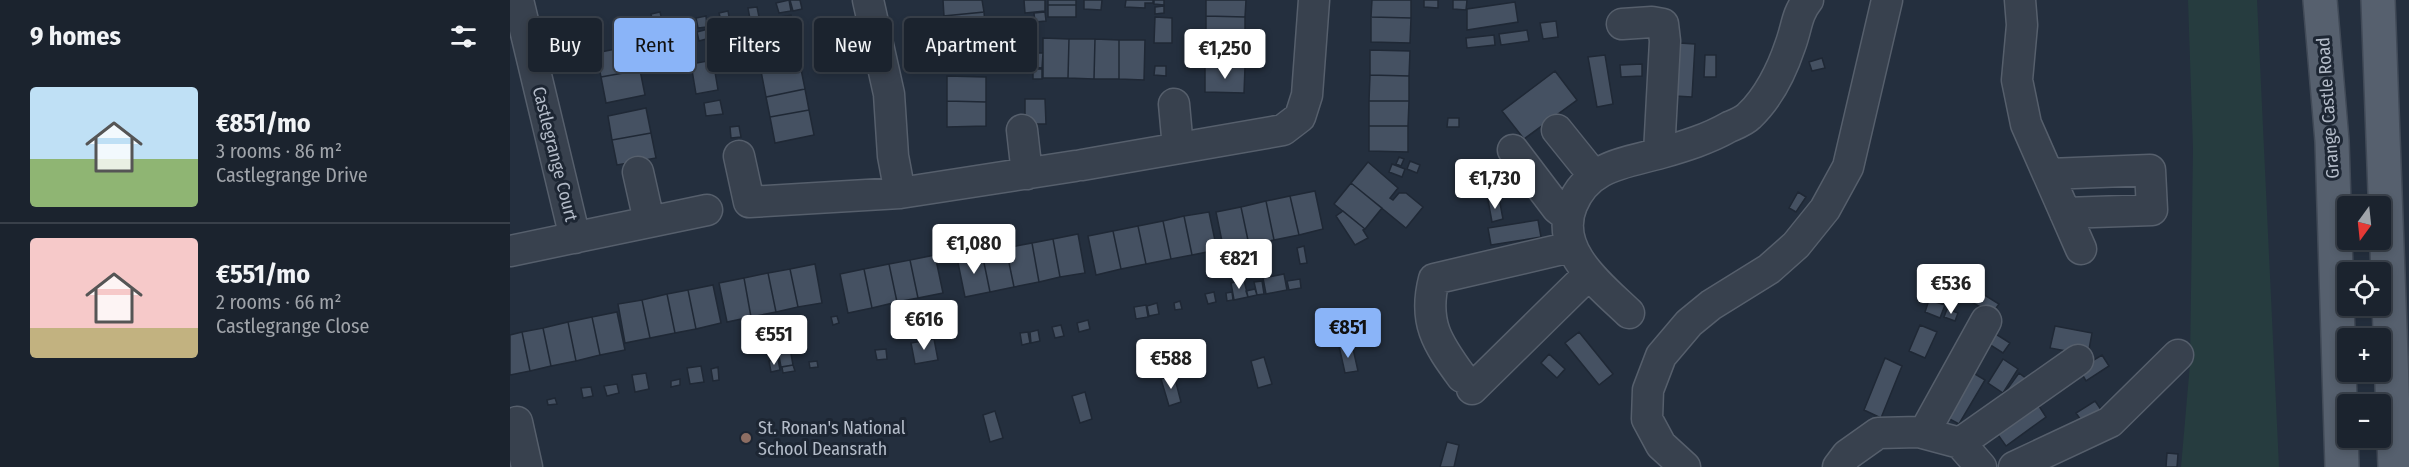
<!DOCTYPE html>
<meta charset="utf-8">
<style>
body{margin:0;font-family:"Fira Sans Condensed",sans-serif;background:#282f3a;color:#f1f3f6;height:100vh;display:flex;flex-direction:column;font-size:22px;white-space:nowrap}
*{box-sizing:border-box;margin:0}
p{font-size:20px;color:#a0a4aa}
.icon{flex:none;width:33px;height:33px;fill:none;stroke:currentColor;stroke-width:2;stroke-linecap:round;stroke-linejoin:round}
.map{position:relative;flex:1;overflow:hidden}
.drawer{display:flex;flex-direction:column;background:#1b232e;width:510px}
.drawer>*{flex:none}
.banner{position:absolute;left:18px;top:18px;width:570px;height:54px;display:flex;gap:12px}
.needle{width:39px;rotate:195deg}
.buttons{position:absolute;left:1827px;top:196px;display:grid;gap:12px}
.buttons a{display:grid;place-items:center;width:54px;height:54px;border-radius:6px;background:#1b232e;box-shadow:0 3px 9px #0003,0 0 0 2px #39404a;font-size:30px}
.price{position:absolute;translate:-50% -51px;padding:0 14px;border-radius:6px;background:#fff;color:#222;font-size:20px;line-height:39px;filter:drop-shadow(0 2px 3px #0008)}
.price::after{content:'';position:absolute;left:50%;top:36px;width:18px;height:14px;margin-left:-9px;background:inherit;clip-path:polygon(0 0,100% 0,50% 100%)}
.price.selected{background:#8ab4f8;color:#111}
ul{padding:0;list-style:none}
li{display:flex;align-items:center;gap:18px;height:150px;padding:0 30px}
li+li{border-top:2px solid #39404a}
li span{display:grid;place-items:center;flex:none;width:168px;height:120px;border-radius:6px;color:#555}
li>.icon{margin-inline-start:auto}
span .icon{width:72px;height:72px;fill:#fffc;stroke-width:1}
li b{font-size:26px}
h2{display:flex;justify-content:space-between;align-items:center;height:72px;padding:0 30px;font-size:26px}
.chip{padding:0 21px;border-radius:6px;background:#1b232e;box-shadow:0 3px 9px #0003,0 0 0 2px #39404a;font-size:21px;line-height:54px}
.chip.selected{background:#8ab4f8;color:#111}
main{display:flex;flex:1;min-height:0}
.map>svg:first-child{display:block}
</style>
<main>
<section class="drawer">
<h2>9 homes<svg class="icon" aria-label="filters" viewBox="0 0 24 24"><path d="M4 7h16M4 17h16"/><circle cx="9" cy="7" r="2"/><circle cx="15" cy="17" r="2"/></svg></h2>
<ul>
<li><span style="background:linear-gradient(#bfe0f5 60%,#8fb573 0)"><svg class="icon" aria-label="home" viewBox="0 0 24 24"><path d="M3 11l9-7 9 7M6 9v11h12V9"/></svg></span><div><b>€851/mo</b><p>3 rooms · 86 m²</p><p>Castlegrange Drive</p></div></li>
<li><span style="background:linear-gradient(#f6c9c9 75%,#c2b280 0)"><svg class="icon" aria-label="home" viewBox="0 0 24 24"><path d="M3 11l9-7 9 7M6 9v11h12V9"/></svg></span><div><b>€551/mo</b><p>2 rooms · 66 m²</p><p>Castlegrange Close</p></div></li>
</ul>
</section>
<div class="map">
<svg width="1899" height="467" viewBox="0 0 1899 467">
<rect width="100%" height="100%" fill="#242f3e"/>
<path fill="#263c3f" d="M1678 0H1747L1769 467H1671L1680 364 1683 148Z"/>
<path fill="#455162" stroke="#1f2835" stroke-width="1.5" d="M279 0 281 11 269 13 266 3Z
M280 0H290L292 9 283 11Z
M433 0H472L474 12 434 16Z
M514 0H535V11L515 13Z
M538 0H566V5H538Z
M574 0H592L591 10 574 9Z
M616 0H643V3H635V8L615 7Z
M644 0H654V5L644 4Z
M696 0H736L735 17 696 16Z
M862 0H901V18L861 17Z
M914 0H928V8L914 7Z
M943 0H957L956 10 943 9Z
M1005 2 1008 22 957 30V9Z
M538 5H566V17H538Z
M654 6V13L645 14V7Z
M247 7 249 17 240 19 238 8Z
M218 11 220 22 212 24 209 13Z
M150 12 152 20 143 23 141 14Z
M474 12 476 37 437 41 434 16Z
M535 12 536 21 525 22 524 13Z
M281 15 286 39 247 47 242 22Z
M196 16 197 27 188 28 186 18Z
M696 16 735 17V42H696Z
M645 17 662 18V43H644Z
M861 17 901 18 900 43 861 42Z
M183 19 185 30 169 33 166 22Z
M1046 21 1048 37 1033 39 1030 23Z
M155 22 159 36 132 42 129 27Z
M213 27 215 36 204 38 202 30Z
M198 29 200 38 189 41 187 32Z
M1017 30 1019 41 991 45 989 34Z
M984 35 985 45 957 48 956 38Z
M111 36 113 44 107 46 105 38Z
M476 37 478 63 439 66 437 41Z
M533 38 559 39 558 78H533Z
M286 39 290 64 251 71 247 47Z
M559 39H585L584 79 558 78Z
M585 39 609 40V79H584Z
M609 40H635L634 80 609 79Z
M696 42H735V67H695Z
M1169 43 1185 44 1182 97 1165 96Z
M125 45 130 70 91 77 86 53Z
M860 50 900 51 899 76 860 75Z
M521 53H533L532 68 520 67Z
M217 55 219 68 207 71 205 58Z
M1095 55 1103 104 1087 107 1078 57Z
M1195 55H1206V77H1194Z
M1312 58 1315 68 1302 71 1299 62Z
M203 60 208 90 186 94 181 64Z
M290 64 295 89 256 97 251 71Z
M1132 64V76L1111 77 1110 65Z
M645 66H656V76L644 75Z
M695 67H735L734 93 695 92Z
M523 69H532V79H523Z
M130 70 135 95 96 103 91 77Z
M1045 71 1067 100 1014 139 992 111Z
M860 75 899 76V101H859Z
M437 76 476 77V102L437 101Z
M295 89 299 110 260 117 256 97Z
M515 99H535L536 124H515Z
M210 100 213 114 196 116 194 103Z
M437 101 476 102V126L437 127Z
M859 101H899L898 126H859Z
M136 108 141 133 102 140 98 116Z
M299 110 304 135 265 143 260 117Z
M938 118H949V127H937Z
M229 126 231 137 221 138 220 127Z
M859 126H898V152L859 151Z
M141 133 146 158 107 165 102 140Z
M889 157 894 159 891 166 886 164Z
M900 161 910 165 907 173 897 169Z
M858 162 888 188 880 198 883 200 889 193H896L913 207 896 228 841 183Z
M882 164 895 169 892 177 879 172Z
M841 183 872 208 855 229 824 204Z
M805 191 813 229 789 235 780 196Z
M1288 192 1296 197 1286 212 1279 208Z
M780 196 789 235 764 240 756 201Z
M989 198 993 219 982 222 978 200Z
M756 201 764 240 739 245 731 207Z
M731 207 739 245 714 251 706 212Z
M833 211 855 229 853 230 858 238 845 245 826 216Z
M699 212 707 250 682 255 674 216Z
M674 216 682 255 661 259 653 221Z
M1028 220 1031 237 981 245 978 228Z
M653 221 661 259 636 264 628 226Z
M628 226 636 264 611 269 603 231Z
M603 231 611 269 586 275 578 236Z
M568 234 575 273 550 277 543 239Z
M543 239 550 277 529 282 522 243Z
M522 243 529 282 504 287 496 248Z
M794 246 797 263 790 264 787 248Z
M496 248 504 287 480 292 472 253Z
M472 253 480 292 455 297 447 258Z
M425 255 433 293 408 298 400 260Z
M400 260 408 298 387 302 379 264Z
M305 264 312 303 288 307 280 269Z
M379 264 387 302 362 308 354 269Z
M280 269 288 307 266 312 258 273Z
M354 269 362 308 338 313 330 274Z
M258 273 266 312 241 317 234 278Z
M774 274 777 290 756 294 753 278Z
M234 278 241 317 217 322 209 283Z
M790 279 791 288 779 290 777 281Z
M734 280 738 297 724 300 721 283Z
M752 281 754 294 747 295 744 282Z
M203 285 211 323 186 329 178 290Z
M1460 286 1489 304 1482 314 1453 297Z
M745 289 747 295 738 297 736 291Z
M178 290 186 329 165 333 157 294Z
M704 292 706 302 698 304 695 294Z
M722 292 723 300 717 301 716 293Z
M157 294 165 333 140 338 132 300Z
M132 300 140 338 115 343 108 304Z
M1419 300 1435 305 1430 318 1415 312Z
M670 301 672 309 665 310 664 303Z
M647 303 649 314 639 316 637 306Z
M636 305 638 317 626 319 624 307Z
M1437 309 1448 313 1445 321 1434 317Z
M107 312 115 350 90 355 82 317Z
M327 316 329 323 323 325 321 317Z
M82 317 90 355 66 361 58 322Z
M578 320 580 329 569 332 567 323Z
M58 322 66 361 41 366 33 328Z
M551 325 554 336 545 338 542 327Z
M1410 325 1427 332 1415 358 1399 351Z
M1545 326 1582 333 1578 355 1540 348Z
M33 328 41 366 20 371 12 332Z
M528 330 530 341 521 343 520 332Z
M1481 331 1500 343 1493 353 1474 341Z
M12 332 20 371 0 375V335Z
M518 332 520 343 512 345 510 333Z
M1069 332 1103 374 1089 385 1055 343Z
M424 339 428 360 405 364 401 343Z
M842 344 848 371 835 373 829 346Z
M280 348 283 365 271 367 268 351Z
M376 349 377 359 367 360 365 350Z
M1039 354 1055 369 1047 378 1031 363Z
M1592 355 1599 366 1576 381 1569 369Z
M754 357 762 384 748 388 741 361Z
M1375 358 1392 366 1371 418 1354 410Z
M268 359 270 370 261 372 259 361Z
M1493 359 1508 369 1493 393 1478 383Z
M307 361 308 367 300 368 299 362Z
M283 365 285 371 273 373 272 367Z
M191 366 194 382 180 384 177 368Z
M208 367 209 380 203 381 201 369Z
M1460 371 1475 380 1449 424 1434 416Z
M136 373 139 389 125 392 122 375Z
M1509 373 1518 380 1493 395Z
M664 375 671 402 659 406 651 379Z
M170 379V385L161 387V381Z
M107 384 109 393 97 396 94 386Z
M81 387 83 396 73 398 71 388Z
M575 392 582 419 570 423 562 396Z
M45 398 47 404 38 405 37 400Z
M1585 401 1592 411 1573 423 1566 413Z
M1527 403 1536 417 1496 446 1486 432Z
M485 411 493 438 480 442 473 415Z
M937 442 949 445 944 467H930Z
M1657 453 1668 454 1667 467H1656Z"/>
<g fill="none" stroke-linecap="round" stroke-linejoin="round">
<defs>
<path id="minor" d="M8 0 65 238
M358 0 379 94 383 156 390 193
M1510 0 1512 25 1507 80 1516 124 1571 249
M1112 24 1142 22 1153 24 1155 41 1149 153
M664 104 668 148
M512 130 517 174
M1047 130 1084 176
M1003 150 1047 208 1057 216
M229 156 239 202 390 193 565 166
M572 165 773 130 790 117 797 95 804 0
M128 172 139 221
M1539 174 1640 170 1642 210 1555 213
M0 251 197 210
M1119 313C1091 286 1043 250 1062 205 1078 165 1116 163 1151 153 1175 146 1198 139 1219 127 1226 124 1234 121 1239 116 1258 98 1272 70 1280 46 1287 28 1286 15 1298 0
M952 377C927 343 913 322 924 279L1061 247
M962 389 1079 274
M7 422 17 467
M1414 433 1476 321
M1450 443 1568 360
M1175 467 1151 445 1137 419 1138 390 1151 356 1179 323 1201 305 1259 269 1286 245 1315 209 1338 167 1377 0
M1328 467 1337 455 1368 433 1409 432 1450 443 1471 467
M1504 467 1600 422 1668 355"/>
<path id="major" d="M1810 0 1822 141 1832 467
M1868 0 1885 467"/>
</defs>
<use href="#minor" stroke="#565f6c" stroke-width="33"/>
<use href="#major" stroke="#414a57" stroke-width="36"/>
<use href="#minor" stroke="#38414e" stroke-width="30"/>
<use href="#major" stroke="#56606e" stroke-width="33"/>
</g>
<circle fill="#8d6e63" stroke="#1d2633" stroke-width="2" cx="236" cy="438" r="6"/>
<g text-anchor="middle" dominant-baseline="central" stroke-width="6" stroke-linejoin="round" paint-order="stroke">
<g font-size="18" fill="#b4bcc9" stroke="#1d2633">
<text transform="translate(1818 108) rotate(-94)">Grange Castle Road</text>
<text transform="translate(45 154) rotate(76)">Castlegrange Court</text>
</g>
<g font-size="18" fill="#b4bcc9" stroke="#1d2633" text-anchor="start">
<text x="248" y="428">St. Ronan's National<tspan x="248" dy="21">School Deansrath</tspan></text>
</g>
</g>
</svg>
<div class="buttons">
<a><svg class="needle" viewBox="-14 -14 28 28"><path d="M0-13l5 13h-10z" fill="#e53935"/><path d="M0 13l5-13h-10z" fill="#a0a4aa"/></svg></a>
<a><svg class="icon" aria-label="locate" viewBox="0 0 24 24"><circle cx="12" cy="12" r="6"/><path d="M12 2v4M12 18v4M2 12h4M18 12h4"/></svg></a>
<a>+</a>
<a>−</a>
</div>
<b class="price" style="left:715px;top:80px">€1,250</b>
<b class="price" style="left:985px;top:210px">€1,730</b>
<b class="price" style="left:464px;top:275px">€1,080</b>
<b class="price" style="left:729px;top:290px">€821</b>
<b class="price" style="left:1441px;top:315px">€536</b>
<b class="price" style="left:414px;top:351px">€616</b>
<b class="price selected" style="left:838px;top:359px">€851</b>
<b class="price" style="left:264px;top:366px">€551</b>
<b class="price" style="left:661px;top:390px">€588</b>
<div class="banner">
<a class="chip">Buy</a>
<a class="chip selected">Rent</a>
<a class="chip">Filters</a>
<a class="chip">New</a>
<a class="chip">Apartment</a>
</div>
</div>
</main>
